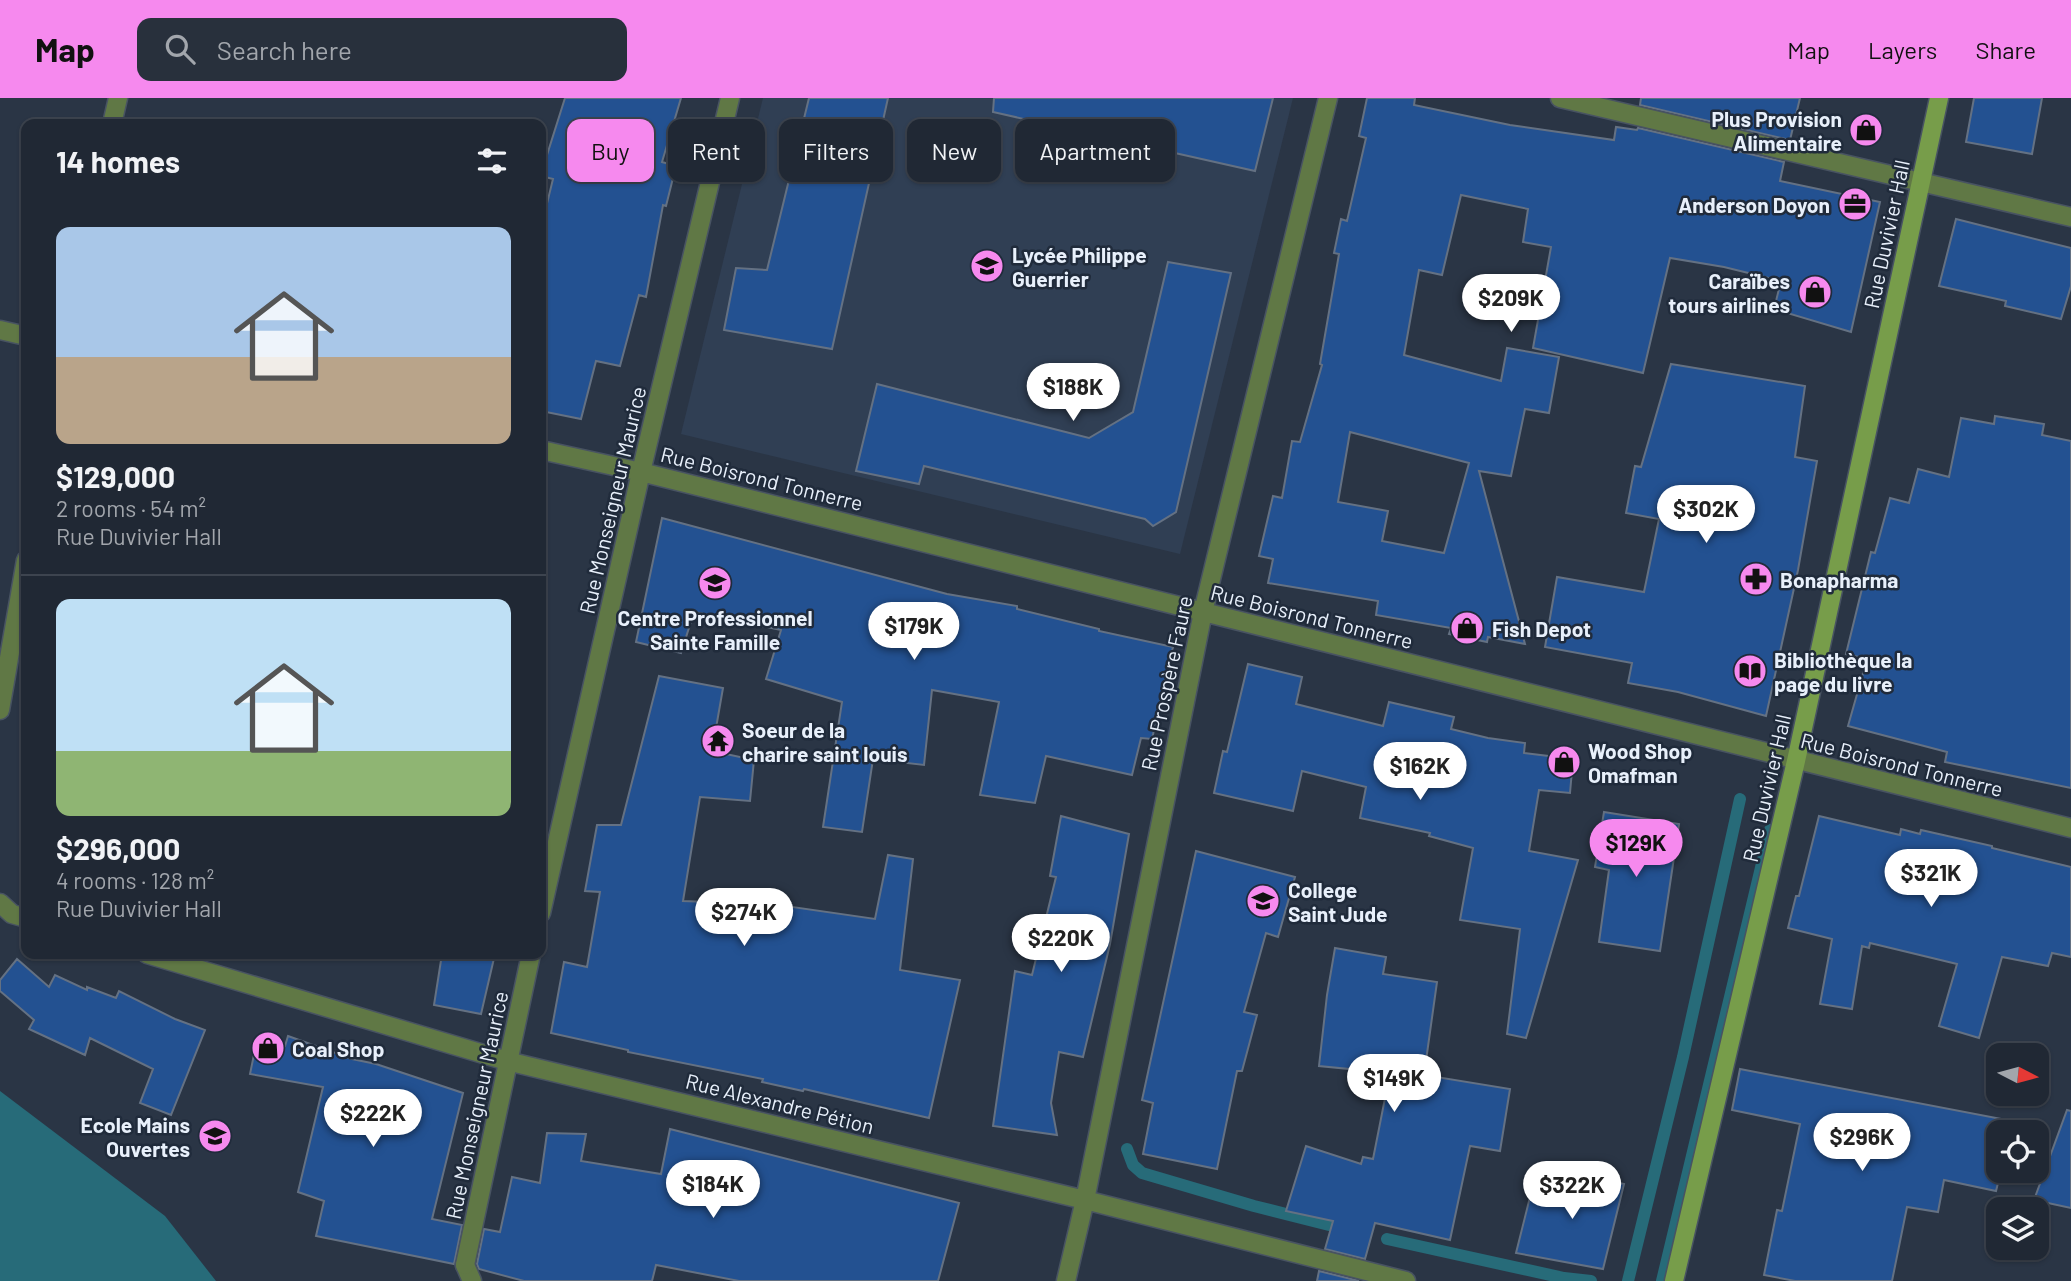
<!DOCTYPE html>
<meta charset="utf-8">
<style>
body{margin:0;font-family:Barlow,sans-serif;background:#28303c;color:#f1f3f6;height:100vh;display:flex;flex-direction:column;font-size:26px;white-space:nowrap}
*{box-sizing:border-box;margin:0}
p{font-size:23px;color:#a2a6ac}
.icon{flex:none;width:38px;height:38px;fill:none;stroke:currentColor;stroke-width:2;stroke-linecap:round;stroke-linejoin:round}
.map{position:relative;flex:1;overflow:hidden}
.drawer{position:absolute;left:21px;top:21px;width:525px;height:840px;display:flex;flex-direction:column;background:#202834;border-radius:14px;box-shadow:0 2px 5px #0004,0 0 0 2px #3d444f}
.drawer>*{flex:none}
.banner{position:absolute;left:567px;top:21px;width:665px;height:63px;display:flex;gap:14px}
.needle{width:46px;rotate:96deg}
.fabs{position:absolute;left:1986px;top:945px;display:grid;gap:14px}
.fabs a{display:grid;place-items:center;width:63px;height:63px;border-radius:14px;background:#202834;box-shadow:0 2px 5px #0004,0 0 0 2px #3d444f;font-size:35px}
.price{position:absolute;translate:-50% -60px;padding:0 16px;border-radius:24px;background:#fff;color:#222;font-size:23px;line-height:46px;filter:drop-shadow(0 2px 4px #0008)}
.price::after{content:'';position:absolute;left:50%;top:42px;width:21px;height:16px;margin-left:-10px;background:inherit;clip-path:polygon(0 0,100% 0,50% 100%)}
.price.selected{background:#f689ee;color:#111}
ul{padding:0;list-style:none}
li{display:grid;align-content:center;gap:14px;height:371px;padding:0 35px}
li+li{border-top:2px solid #3d444f}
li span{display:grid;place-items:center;height:217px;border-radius:14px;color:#555}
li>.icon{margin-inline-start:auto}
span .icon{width:126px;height:126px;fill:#fffc;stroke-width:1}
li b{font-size:30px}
h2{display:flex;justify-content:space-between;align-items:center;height:84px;padding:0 35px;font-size:30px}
.pill{padding:0 24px;border-radius:14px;background:#202834;box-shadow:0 2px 5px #0004,0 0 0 2px #3d444f;font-size:24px;line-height:63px}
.pill.selected{background:#f689ee;color:#111}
header{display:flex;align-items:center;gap:42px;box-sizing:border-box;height:98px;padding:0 35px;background:#f689ee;color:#111}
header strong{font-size:33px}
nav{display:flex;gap:38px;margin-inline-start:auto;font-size:24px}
.search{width:490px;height:63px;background:#28303c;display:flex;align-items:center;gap:18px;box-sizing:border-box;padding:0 24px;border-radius:14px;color:#a2a6ac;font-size:26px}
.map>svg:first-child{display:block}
</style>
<header>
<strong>Map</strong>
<div class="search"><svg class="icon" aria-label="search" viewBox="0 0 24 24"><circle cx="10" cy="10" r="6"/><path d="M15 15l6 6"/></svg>Search here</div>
<nav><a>Map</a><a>Layers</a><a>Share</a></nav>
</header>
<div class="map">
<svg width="2071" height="1183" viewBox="0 0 2071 1183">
<rect width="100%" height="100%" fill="#2a3545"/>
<path fill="#303f54" d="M763 0H1293L1180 456 681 336Z"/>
<path fill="#276b79" d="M0 993 165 1118 216 1183H0Z"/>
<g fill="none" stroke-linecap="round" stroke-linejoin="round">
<path stroke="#276b79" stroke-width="12" d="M1127 1051 1133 1067 1142 1075 1254 1108 1333 1128
M1387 1141 1564 1180 1591 1183
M1628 1183 1683 959 1740 701
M1662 1183 1770 732"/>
</g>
<path fill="#235191" stroke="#647183" stroke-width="2" fill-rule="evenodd" d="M565 0H681L662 64 676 68 666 108 663 107 646 199 639 197 620 268 596 263 581 321 541 313V130L553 81 541 78V76Z
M809 0H888L832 251 724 232 736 170 767 172Z
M994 0H1273L1255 73 993 14Z
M1367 0H1415L1414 7 1510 27 1614 42 1616 29 1637 32 1638 30 1784 64 1780 83 1880 104 1851 234 1774 211 1781 183 1724 169 1670 160 1643 275 1533 250 1551 149 1523 144 1528 111 1461 97 1442 177 1419 172 1404 257 1501 283 1507 250 1559 259 1549 315 1525 311 1511 378 1479 373 1525 546 1488 539 1487 544 1449 536 1451 530 1376 517 1378 503 1268 485 1273 461 1259 458 1273 398 1282 400 1292 343 1300 344 1322 267 1320 266 1339 156 1334 155 1341 121 1347 123 1366 40 1359 38ZM1350 334 1469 365 1444 455 1382 443 1388 413 1338 404Z
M1641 0H1800L1790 42 1640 7Z
M1974 0H2042L2032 56 1966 44Z
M1956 121 2071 150V188L2061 221 2005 208 2006 203 1939 188Z
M1168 164 1231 175 1176 414 1153 428 1145 421 924 368 919 386 856 373 877 286 1089 340 1133 314Z
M1671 266 1805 288 1795 359 1817 363 1798 472 1766 618 1678 594 1628 585 1632 565 1545 549 1557 479 1644 494 1659 421 1626 415 1635 368 1641 369Z
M1995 318 2044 326 2042 337 2071 343V690L1945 664 1947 654 1848 628 1867 561 1846 556 1871 454 1875 455 1890 400 1909 405 1918 371 1949 379 1961 320 1994 326Z
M662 420 947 496 1017 508V511L1099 531V533L1173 549 1152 641 1141 640 1132 677 1046 658 1035 705 980 697 999 604 932 592 924 667 873 661 862 734 823 729 842 604 766 581 781 532 694 514 681 555 636 544Z
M1248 566 1302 579 1296 606 1383 628 1389 604 1454 619 1451 631 1488 640 1525 645 1524 655 1573 661 1570 695 1539 692 1529 753 1578 762 1526 940 1507 936 1520 831 1460 822 1473 750 1429 738 1430 735 1360 720 1366 689 1302 673 1293 713 1214 695 1223 653 1227 654Z
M659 578 723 590 712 653 754 662 750 703 700 699 683 803 792 807V809L875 821 888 757 913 761 900 872 960 882 929 1020 804 991 803 993 762 984 763 981 628 954V952L551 935 564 864 587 869 600 794 585 793 597 727H621Z
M1604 714 1679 726 1660 853 1599 844 1609 772 1595 769Z
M1061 718 1129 736 1110 846 1083 959 1059 954 1051 1005 1057 1037 993 1028 1015 873 1032 877 1056 779 1050 778Z
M1819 718 1900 737 1901 731 1920 736 1921 732 1992 748V750L2071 769V859L2052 855 2048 868 2002 859 1979 940 1939 928 1957 866 1870 845 1869 850 1862 848 1852 911 1820 906 1832 841 1788 830 1796 798H1799Z
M1196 753 1295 779 1278 839 1266 835 1244 914 1257 917 1242 973H1237L1217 1071 1143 1056 1153 1005 1142 1002Z
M1335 850 1386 859 1383 876 1437 884 1424 977 1510 991 1500 1053 1470 1048 1450 1142 1375 1125 1365 1161 1325 1151 1333 1123 1286 1113 1306 1048 1361 1066 1363 1059 1373 1061 1390 975 1319 968 1327 897Z
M442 856H495L481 916 434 907Z
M17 861 49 889 55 877 87 892V889L116 900 119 893 175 921 205 932 171 1017 140 1005 153 971 90 940 85 957 29 931 34 922 0 893V882Z
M288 938 352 961 376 966 463 995 432 1121 462 1127 454 1166 316 1138 324 1103 298 1094 323 989 250 976 257 942 285 948Z
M1740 971 2012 1023 2010 1034H1998V1073H2001L1996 1093 1944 1082 1938 1114 1907 1109 1892 1183H1795L1764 1177 1777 1112 1782 1113 1800 1026 1732 1012Z
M2067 1012 2071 1013V1110L2034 1102Z
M670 1031 959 1105 938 1183H739L656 1167 652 1183H524L479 1171 477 1166 484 1131 500 1134 512 1079 540 1085 547 1035 586 1036 581 1063 661 1076Z
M1565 1072 1624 1086 1603 1171 1516 1155 1532 1091 1559 1101Z
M1319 1173 1359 1183H1317Z"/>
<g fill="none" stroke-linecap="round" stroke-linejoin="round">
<defs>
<path id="lane" d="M465 1167 472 1183"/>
<path id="street" d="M1560 0 2071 119
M112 26 118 0
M0 232 26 238
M541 352 641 374 2071 730
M0 612 26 462
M0 805 12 816 26 820
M541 815 641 374 730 0
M147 856 507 963 1085 1102 1406 1183
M465 1167 531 856
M1066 1183 1085 1102 1203 514 1328 0"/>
<path id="secondary" d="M1674 1183 1796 663 1939 0"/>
</defs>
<use href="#lane" stroke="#485362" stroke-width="21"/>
<use href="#street" stroke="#485362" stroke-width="21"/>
<use href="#secondary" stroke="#485362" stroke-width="21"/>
<use href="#lane" stroke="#607845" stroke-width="18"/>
<use href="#street" stroke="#607845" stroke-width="18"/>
<use href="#secondary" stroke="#779d4a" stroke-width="18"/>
</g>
<defs>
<symbol id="shop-disc" viewBox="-11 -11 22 22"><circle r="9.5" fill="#f689ee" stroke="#202b3b"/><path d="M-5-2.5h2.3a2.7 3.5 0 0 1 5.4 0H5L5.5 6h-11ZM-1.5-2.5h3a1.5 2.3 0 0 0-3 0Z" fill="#111"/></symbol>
<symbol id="office-disc" viewBox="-11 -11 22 22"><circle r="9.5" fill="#f689ee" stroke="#202b3b"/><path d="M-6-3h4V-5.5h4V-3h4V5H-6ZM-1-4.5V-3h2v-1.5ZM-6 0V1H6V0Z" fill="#111"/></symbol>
<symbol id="school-disc" viewBox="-11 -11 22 22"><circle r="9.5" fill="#f689ee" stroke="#202b3b"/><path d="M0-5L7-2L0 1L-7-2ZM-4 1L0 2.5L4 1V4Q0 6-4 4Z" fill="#111"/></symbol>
<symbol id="pharmacy-disc" viewBox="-11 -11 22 22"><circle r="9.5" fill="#f689ee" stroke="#202b3b"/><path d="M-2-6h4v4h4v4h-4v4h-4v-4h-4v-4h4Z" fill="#111"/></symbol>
<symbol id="library-disc" viewBox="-11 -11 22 22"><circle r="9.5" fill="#f689ee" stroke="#202b3b"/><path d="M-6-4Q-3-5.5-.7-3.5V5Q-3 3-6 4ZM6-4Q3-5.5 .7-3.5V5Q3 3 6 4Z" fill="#111"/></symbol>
<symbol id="temple-disc" viewBox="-11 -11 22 22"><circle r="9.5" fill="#f689ee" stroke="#202b3b"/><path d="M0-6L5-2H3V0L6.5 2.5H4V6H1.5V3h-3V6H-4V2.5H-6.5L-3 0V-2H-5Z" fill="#111"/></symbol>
</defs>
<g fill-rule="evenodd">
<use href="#shop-disc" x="1847" y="13" width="38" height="38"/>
<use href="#office-disc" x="1836" y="87" width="38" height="38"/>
<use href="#school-disc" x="968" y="149" width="38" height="38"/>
<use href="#shop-disc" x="1796" y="175" width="38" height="38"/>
<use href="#pharmacy-disc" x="1737" y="462" width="38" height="38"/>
<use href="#school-disc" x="696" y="466" width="38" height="38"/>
<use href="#shop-disc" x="1448" y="511" width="38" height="38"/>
<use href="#library-disc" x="1731" y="554" width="38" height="38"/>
<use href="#temple-disc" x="699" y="624" width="38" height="38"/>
<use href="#shop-disc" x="1545" y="645" width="38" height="38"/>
<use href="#school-disc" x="1244" y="784" width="38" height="38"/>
<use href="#shop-disc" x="249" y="931" width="38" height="38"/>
<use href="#school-disc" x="196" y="1019" width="38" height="38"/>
</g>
<g text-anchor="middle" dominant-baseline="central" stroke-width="5" stroke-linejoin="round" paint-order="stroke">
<g font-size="21" font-weight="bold" fill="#e8f0fb" stroke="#202b3b" text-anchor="start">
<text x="1842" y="20" text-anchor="end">Plus Provision<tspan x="1842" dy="24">Alimentaire</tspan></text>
<text x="1830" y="106" text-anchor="end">Anderson Doyon</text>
<text x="1012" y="156">Lycée Philippe<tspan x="1012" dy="24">Guerrier</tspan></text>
<text x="1790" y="182" text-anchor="end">Caraïbes<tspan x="1790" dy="24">tours airlines</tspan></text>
<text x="1780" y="481">Bonapharma</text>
<text x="715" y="519" text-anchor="middle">Centre Professionnel<tspan x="715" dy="24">Sainte Famille</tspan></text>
<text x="1492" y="530">Fish Depot</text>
<text x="1774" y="561">Bibliothèque la<tspan x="1774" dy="24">page du livre</tspan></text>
<text x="742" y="631">Soeur de la<tspan x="742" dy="24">charire saint louis</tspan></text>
<text x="1588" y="652">Wood Shop<tspan x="1588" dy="24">Omafman</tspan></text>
<text x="1288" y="791">College<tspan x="1288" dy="24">Saint Jude</tspan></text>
<text x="292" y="950">Coal Shop</text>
<text x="190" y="1026" text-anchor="end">Ecole Mains<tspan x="190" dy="24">Ouvertes</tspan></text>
</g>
<g font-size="21" fill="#e8f0fb" stroke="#202b3b">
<text transform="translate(1886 136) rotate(-78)">Rue Duvivier Hall</text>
<text transform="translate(762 380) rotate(14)">Rue Boisrond Tonnerre</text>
<text transform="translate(612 402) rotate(-77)">Rue Monseigneur Maurice</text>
<text transform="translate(1312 518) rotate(14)">Rue Boisrond Tonnerre</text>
<text transform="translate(1166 585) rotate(-78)">Rue Prospère Faure</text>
<text transform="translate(1902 666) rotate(14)">Rue Boisrond Tonnerre</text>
<text transform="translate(1766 690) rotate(-77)">Rue Duvivier Hall</text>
<text transform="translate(780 1005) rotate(14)">Rue Alexandre Pétion</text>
<text transform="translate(476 1007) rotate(-78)">Rue Monseigneur Maurice</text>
</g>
</g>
</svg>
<div class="fabs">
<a><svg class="needle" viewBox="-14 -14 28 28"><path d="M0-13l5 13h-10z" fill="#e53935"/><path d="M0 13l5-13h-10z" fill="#a2a6ac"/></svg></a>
<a><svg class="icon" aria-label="locate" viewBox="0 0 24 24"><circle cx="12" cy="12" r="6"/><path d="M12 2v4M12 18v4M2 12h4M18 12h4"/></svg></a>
<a><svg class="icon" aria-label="layers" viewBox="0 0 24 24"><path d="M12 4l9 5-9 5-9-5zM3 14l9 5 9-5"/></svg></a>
</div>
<b class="price" style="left:1511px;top:236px">$209K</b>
<b class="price" style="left:1073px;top:325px">$188K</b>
<b class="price" style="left:1706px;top:447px">$302K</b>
<b class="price" style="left:914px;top:564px">$179K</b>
<b class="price" style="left:1420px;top:704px">$162K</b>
<b class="price selected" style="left:1636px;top:781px">$129K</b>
<b class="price" style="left:1931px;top:811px">$321K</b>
<b class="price" style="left:744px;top:850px">$274K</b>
<b class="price" style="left:1061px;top:876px">$220K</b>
<b class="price" style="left:1394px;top:1016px">$149K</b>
<b class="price" style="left:373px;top:1051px">$222K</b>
<b class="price" style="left:1862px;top:1075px">$296K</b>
<b class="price" style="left:713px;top:1122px">$184K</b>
<b class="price" style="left:1572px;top:1123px">$322K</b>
<div class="banner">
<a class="pill selected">Buy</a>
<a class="pill">Rent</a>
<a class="pill">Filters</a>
<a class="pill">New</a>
<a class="pill">Apartment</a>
</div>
<section class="drawer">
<h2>14 homes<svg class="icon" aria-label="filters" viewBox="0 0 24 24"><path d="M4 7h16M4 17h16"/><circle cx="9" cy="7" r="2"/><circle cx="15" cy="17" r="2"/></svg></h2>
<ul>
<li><span style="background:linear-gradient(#a9c7e8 60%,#b9a48a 0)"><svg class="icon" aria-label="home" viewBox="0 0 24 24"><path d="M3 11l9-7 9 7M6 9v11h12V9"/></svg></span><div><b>$129,000</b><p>2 rooms · 54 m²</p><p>Rue Duvivier Hall</p></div></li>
<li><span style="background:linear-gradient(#bfe0f5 70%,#8fb573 0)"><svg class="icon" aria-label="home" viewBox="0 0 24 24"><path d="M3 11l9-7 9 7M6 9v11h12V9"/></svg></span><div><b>$296,000</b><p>4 rooms · 128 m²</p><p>Rue Duvivier Hall</p></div></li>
</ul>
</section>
</div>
